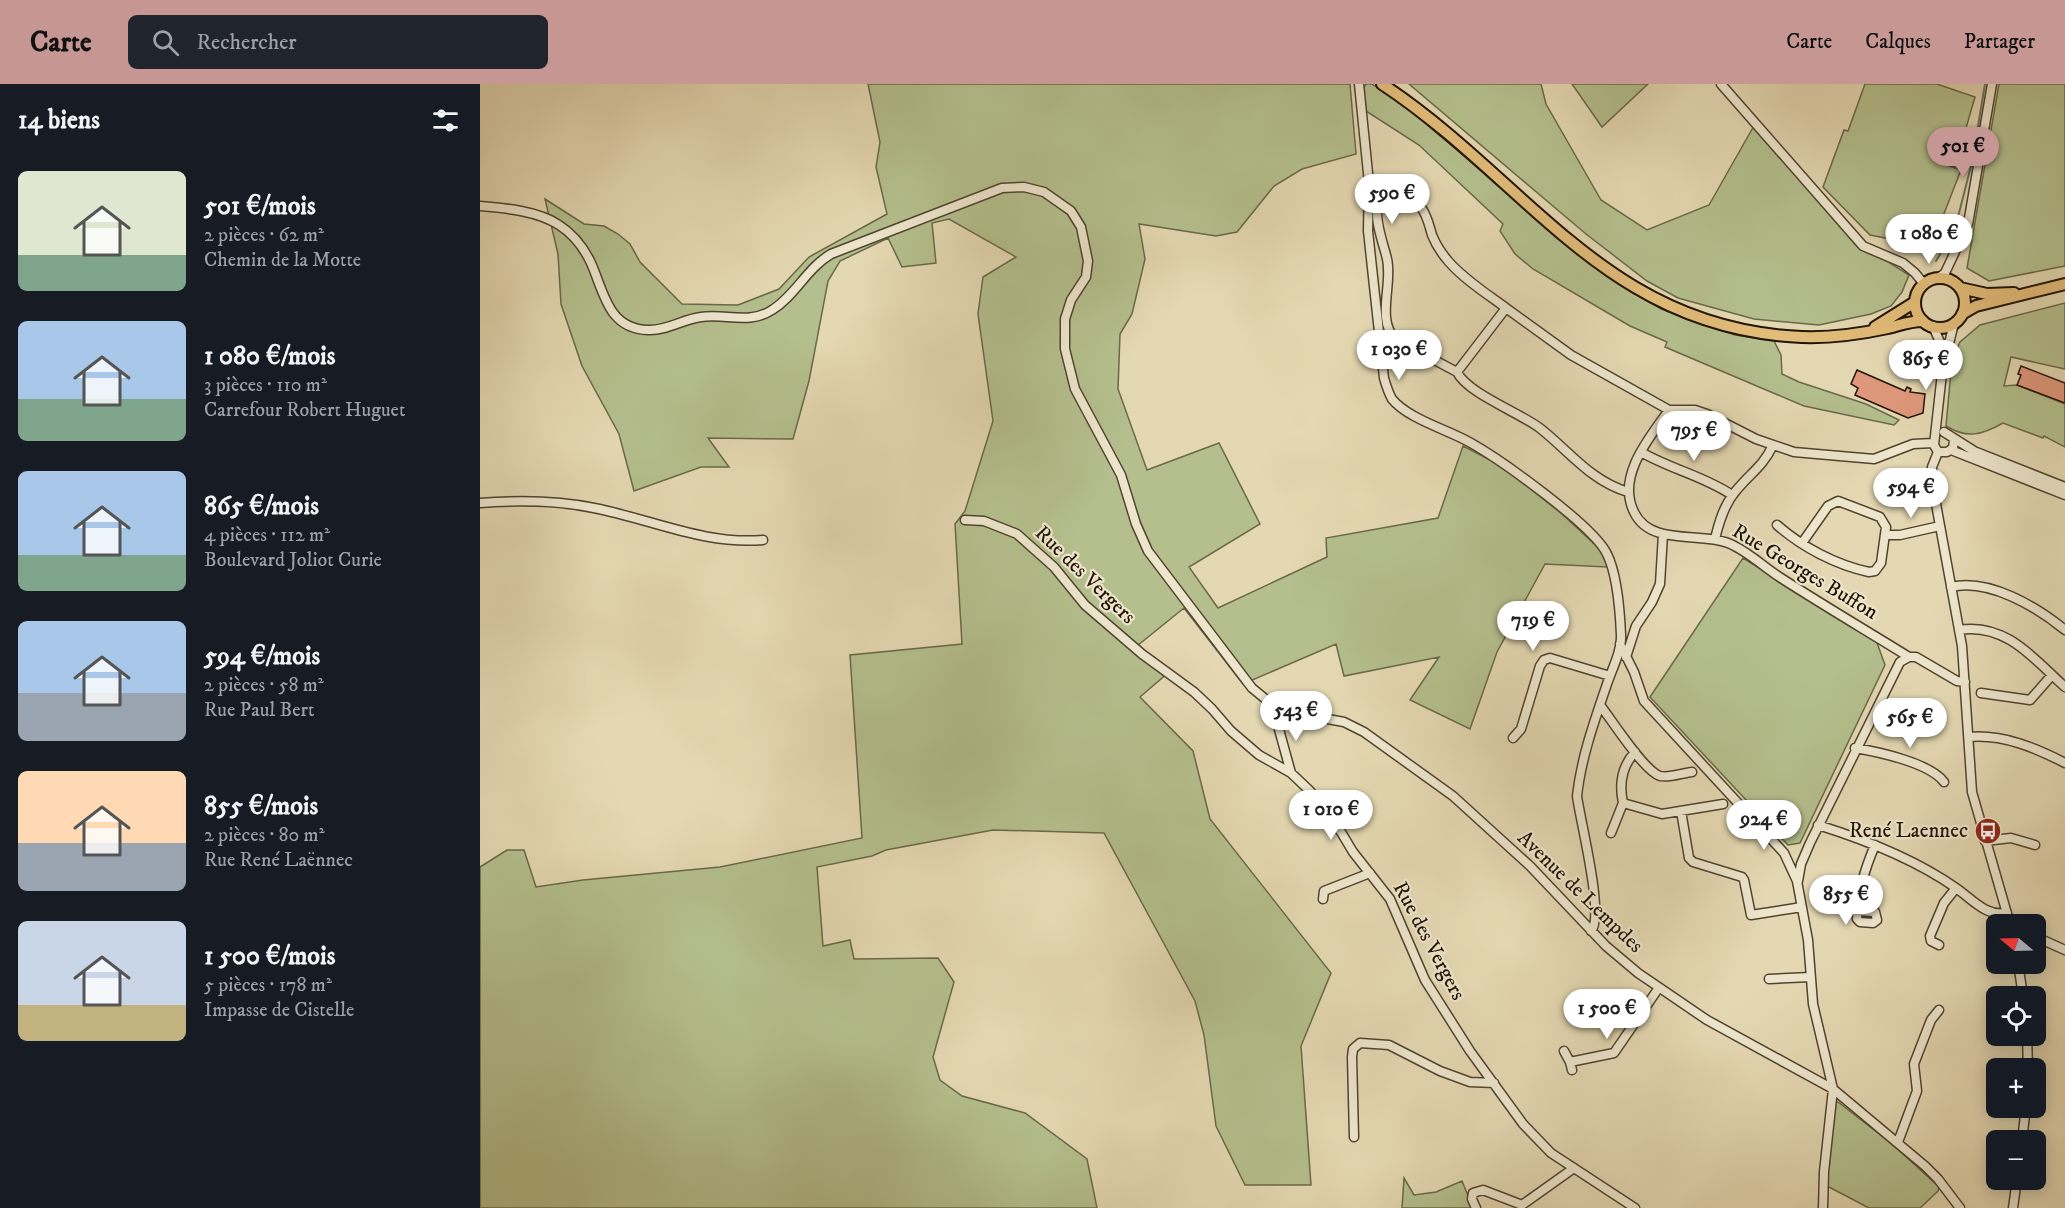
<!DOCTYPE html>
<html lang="fr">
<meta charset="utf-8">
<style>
body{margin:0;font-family:"IM FELL DW Pica",serif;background:#20242c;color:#f1f3f6;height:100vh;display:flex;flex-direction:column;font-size:22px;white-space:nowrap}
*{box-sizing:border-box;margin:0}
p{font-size:20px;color:#9ea1a6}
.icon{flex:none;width:33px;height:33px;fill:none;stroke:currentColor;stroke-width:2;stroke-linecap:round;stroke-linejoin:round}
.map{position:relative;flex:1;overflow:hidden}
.sheet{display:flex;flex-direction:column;background:#171b24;width:480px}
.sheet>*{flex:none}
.needle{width:39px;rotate:289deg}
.fabs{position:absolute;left:1506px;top:830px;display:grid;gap:12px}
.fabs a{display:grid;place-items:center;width:60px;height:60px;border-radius:9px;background:#171b24;box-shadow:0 3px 15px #0003;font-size:30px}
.price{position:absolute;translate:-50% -51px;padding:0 14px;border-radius:21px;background:#fff;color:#222;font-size:20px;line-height:39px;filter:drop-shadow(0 2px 3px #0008)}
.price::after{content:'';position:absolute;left:50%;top:36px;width:18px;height:14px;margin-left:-9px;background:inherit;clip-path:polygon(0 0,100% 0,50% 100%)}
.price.selected{background:#c59692;color:#111}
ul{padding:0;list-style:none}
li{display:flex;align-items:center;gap:18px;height:150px;padding:0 18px}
li span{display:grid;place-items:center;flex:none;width:168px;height:120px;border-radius:9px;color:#555}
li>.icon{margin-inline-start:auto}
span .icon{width:72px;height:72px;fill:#fffc;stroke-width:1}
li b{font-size:26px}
h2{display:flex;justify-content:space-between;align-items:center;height:72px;padding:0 18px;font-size:26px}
header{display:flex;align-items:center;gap:36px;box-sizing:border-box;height:84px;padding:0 30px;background:#c59692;color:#111}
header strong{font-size:28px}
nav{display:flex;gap:33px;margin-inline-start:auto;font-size:21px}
.search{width:420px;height:54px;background:#20242c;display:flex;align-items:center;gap:15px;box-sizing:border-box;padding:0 21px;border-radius:9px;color:#9ea1a6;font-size:22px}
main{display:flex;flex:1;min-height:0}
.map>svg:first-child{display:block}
</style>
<header>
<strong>Carte</strong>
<div class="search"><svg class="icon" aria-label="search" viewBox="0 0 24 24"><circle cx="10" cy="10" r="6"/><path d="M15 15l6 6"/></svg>Rechercher</div>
<nav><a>Carte</a><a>Calques</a><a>Partager</a></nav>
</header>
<main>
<section class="sheet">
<h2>14 biens<svg class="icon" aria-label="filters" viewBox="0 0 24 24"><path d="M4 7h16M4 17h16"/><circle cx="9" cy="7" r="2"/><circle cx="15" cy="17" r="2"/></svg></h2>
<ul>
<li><span style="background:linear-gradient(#dfe7d0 70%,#7fa58c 0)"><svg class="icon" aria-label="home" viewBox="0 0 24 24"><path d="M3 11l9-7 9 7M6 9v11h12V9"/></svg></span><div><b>501 €/mois</b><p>2 pièces · 62 m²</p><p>Chemin de la Motte</p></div></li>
<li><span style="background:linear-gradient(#a9c7e8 65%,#7fa58c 0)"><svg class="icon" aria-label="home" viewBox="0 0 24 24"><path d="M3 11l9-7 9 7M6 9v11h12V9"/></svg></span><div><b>1 080 €/mois</b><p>3 pièces · 110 m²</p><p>Carrefour Robert Huguet</p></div></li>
<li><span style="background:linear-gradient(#a9c7e8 70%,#7fa58c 0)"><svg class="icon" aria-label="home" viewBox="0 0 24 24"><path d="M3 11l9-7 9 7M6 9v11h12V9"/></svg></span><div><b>865 €/mois</b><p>4 pièces · 112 m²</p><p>Boulevard Joliot Curie</p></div></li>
<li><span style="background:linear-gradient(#a9c7e8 60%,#9aa5b1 0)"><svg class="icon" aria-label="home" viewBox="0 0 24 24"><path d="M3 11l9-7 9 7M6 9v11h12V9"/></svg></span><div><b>594 €/mois</b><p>2 pièces · 58 m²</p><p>Rue Paul Bert</p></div></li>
<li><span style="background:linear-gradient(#ffd9b3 60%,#9aa5b1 0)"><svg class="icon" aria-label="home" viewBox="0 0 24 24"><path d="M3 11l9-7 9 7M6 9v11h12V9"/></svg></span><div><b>855 €/mois</b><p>2 pièces · 80 m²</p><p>Rue René Laënnec</p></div></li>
<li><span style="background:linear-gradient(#c9d6e8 70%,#c2b280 0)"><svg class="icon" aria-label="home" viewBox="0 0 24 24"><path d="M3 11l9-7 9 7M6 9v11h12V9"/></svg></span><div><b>1 500 €/mois</b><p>5 pièces · 178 m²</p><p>Impasse de Cistelle</p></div></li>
</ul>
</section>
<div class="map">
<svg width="1585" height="1124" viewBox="0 0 1585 1124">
<rect width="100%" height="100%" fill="#e4d8b2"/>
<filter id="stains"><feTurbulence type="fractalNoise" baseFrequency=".00333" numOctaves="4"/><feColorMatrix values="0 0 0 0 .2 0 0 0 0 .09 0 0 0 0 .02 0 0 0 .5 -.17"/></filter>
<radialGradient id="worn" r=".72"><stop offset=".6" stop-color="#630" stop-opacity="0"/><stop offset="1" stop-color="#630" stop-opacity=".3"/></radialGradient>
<path fill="#b4bf8d" stroke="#6a6949" stroke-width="1.5" d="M388 0H870L876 70 822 85 794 102 757 148 736 152 659 140 665 175 652 230 640 250 638 305 667 386 739 359 780 440 709 483 738 524 847 473 846 454 958 434 983 362 1020 381 1081 429 1125 470 1127 483 1065 480 1017 568 990 645 930 616 959 573 864 592 856 560 763 600 704 524 657 562 689 588 660 613 713 667 730 735 851 889 821 962 831 1101H765L736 1042 724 951 715 917 624 749 513 746 406 766 392 772 337 783 343 862 370 856 374 875 458 874 474 898 453 973 460 996 482 1012 545 1029 607 1075 617 1124H0V783L27 766H44L56 803 103 796 240 783 382 754 370 571 482 560 475 440 485 427 513 337 498 230 503 193 536 173 469 135 452 139 456 179 422 183 408 154 360 177 348 197 329 297 313 355 228 354 249 383H221L154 407 139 350 102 282 81 220 78 170 65 115 104 140 124 142 138 150 150 160 160 178 202 220 258 221 299 205 329 173 407 130 396 83 400 58Z
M886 0H892L920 18 1126 192 1181 225 1255 251 1294 257 1301 271 1302 290 1319 298 1386 320 1419 336 1414 341 1324 322 1185 263 1187 258 1150 242 1053 185 1035 170 1020 147 1023 140 939 61 886 27 883 5Z
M929 0H1061L1066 20 1121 116 1167 146 1229 121 1275 40 1383 162 1429 191 1422 208 1411 222 1391 230 1339 241 1274 235 1198 214 1167 197 1106 150Z
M1092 0H1168L1122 43Z
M1385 0H1457L1495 13 1475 82 1455 77 1481 86 1451 163 1390 151 1343 103 1364 46 1368 47Z
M1519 0H1585V182L1509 197 1487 184Z
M1585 219V285L1531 273 1524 302 1537 301 1585 320V363L1564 352 1563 354 1523 339C1502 351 1487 355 1466 342L1472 276 1480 258 1500 241Z
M1263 474 1396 556 1405 581 1320 759 1308 761 1170 613Z
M1358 1018 1411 1059 1459 1103 1458 1107 1440 1124H1389L1347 1102 1354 1019Z
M924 1094 934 1111 956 1108 982 1097 993 1124H922Z"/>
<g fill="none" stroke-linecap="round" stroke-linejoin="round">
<path stroke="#677768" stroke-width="2" d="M1456 177 1468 157 1479 129 1492 78 1505 0"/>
</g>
<path fill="#e0987d" stroke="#201305" stroke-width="1.5" d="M1541 282 1585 299V319L1537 301 1541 291 1538 290Z
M1377 286 1425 307 1427 303 1431 305 1430 308 1445 310 1443 329 1428 334 1375 311 1378 304 1371 300Z"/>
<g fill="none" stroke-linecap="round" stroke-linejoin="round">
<defs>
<path id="minor" d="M879 0 889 99 888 147 904 294C906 301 908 308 912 315 928 335 969 346 991 359 1021 376 1114 442 1127 470 1137 490 1140 528 1141 551 1142 567 1131 587 1126 603 1114 638 1101 675 1097 712 1100 736 1125 833 1111 847
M1241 0 1383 162 1423 179 1435 189 1444 200
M0 122C25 124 58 127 79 141 93 150 104 164 111 179 124 208 128 245 168 246 187 247 203 235 221 233 245 229 269 241 292 226 315 212 327 184 351 170L522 104 544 103 564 108 591 127 601 143 608 177 606 193 591 216 585 235V265L595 305 641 391 656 440 668 467 772 604 799 626 864 638 884 648 973 712 1050 782 1126 862 1158 889 1227 936 1353 1005 1445 1082 1458 1095 1480 1124
M1458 194 1465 189 1488 140 1512 0
M1453 242 1462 263V276
M977 288 915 255C896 235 913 200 907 175 905 164 890 127 901 118 905 115 914 116 919 116 927 116 934 115 940 122 947 130 949 141 952 151 956 161 962 170 969 178 985 196 1007 210 1026 224
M1464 348 1494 367 1585 403
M1474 356 1473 364 1467 368H1458L1454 361 1462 289 1474 239
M1471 366 1585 411
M1161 368C1190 385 1224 392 1252 411
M1458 368 1452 383V398L1482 562 1492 708 1530 840
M1148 408C1111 397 1090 368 1061 345 1041 329 988 310 977 288L1026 224 1091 271 1189 326
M0 419C39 416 76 416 114 424 171 435 224 461 283 456
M485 436 504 437 537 450 574 483 605 521 662 570 714 608 732 625 751 647 779 671 811 689 830 707 861 748 873 768 910 815 945 896 990 967 1043 1040 1071 1069 1155 1124
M1297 441C1322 463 1356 481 1389 488L1395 487 1401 479 1406 443 1400 433 1358 417 1348 422 1322 459
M1406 451H1420L1460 442
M1235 455C1239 438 1244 421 1255 408 1269 390 1283 383 1293 361
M1471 503C1509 494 1557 523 1585 546
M1479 546C1526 538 1555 576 1585 603
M1140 560 1154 588 1164 617 1304 769 1317 797 1328 856 1333 920 1353 1005 1344 1088 1343 1124
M1146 573 1156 542 1172 518 1180 500 1183 450
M1429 573C1387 547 1343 521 1301 494 1285 484 1265 465 1248 459 1218 448 1170 462 1154 428 1136 392 1170 353 1189 326H1215L1227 330 1276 355 1314 368 1394 375 1433 360 1453 359
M1501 609 1550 616 1572 591
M1120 621C1131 635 1164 687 1180 692 1189 694 1203 689 1212 688
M799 626 797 638 811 689
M1489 653C1523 650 1556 664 1585 679
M1033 654 1041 645 1060 582 1064 576 1070 574 1130 592
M1375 664C1399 668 1450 679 1464 698
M1155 668C1142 682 1139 700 1143 719L1182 730 1243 720
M1201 727 1209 774 1213 778 1262 793 1264 796 1271 831 1322 823
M1338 741C1386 756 1435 775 1476 804 1492 815 1506 833 1527 829
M1131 749 1143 719
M1505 757 1531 754 1555 761
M1318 797 1321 780 1330 759 1420 578 1429 573H1436L1477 597 1485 598
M843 815 844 807 890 789
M1377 827 1395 828 1397 836 1393 839 1380 838 1377 835C1378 808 1384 787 1395 761
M1556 853 1585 866
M1459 861 1451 857 1450 852 1464 819 1476 804
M1538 879 1543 912
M1289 895 1330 893
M1547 951 1548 984
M1084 967 1090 978
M1092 986 1090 978 1134 969 1178 905
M874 1053 872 973 873 965 880 959 909 961 960 987 990 998 1014 999
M1542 1056 1546 1023
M1418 1058 1437 1007 1434 980 1451 936 1459 926
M996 1124 992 1115 993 1109 1003 1106 1042 1121 1094 1084
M1533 1124 1537 1095"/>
<path id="major" d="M902 0C1049 97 1126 245 1322 253 1350 254 1380 250 1408 244 1420 241 1430 237 1443 237
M1435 219a25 25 0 1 1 50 0a25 25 0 1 1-50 0Z
M1480 204 1507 210 1534 209
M1482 230 1496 222 1585 200
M1395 243 1435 218"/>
</defs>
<use href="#minor" stroke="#514430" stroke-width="11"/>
<use href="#major" stroke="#201305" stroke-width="14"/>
<use href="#minor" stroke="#ede6cd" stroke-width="8"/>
<use href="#major" stroke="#e2bc79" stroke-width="10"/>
</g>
<defs>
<symbol id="bus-disc" viewBox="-11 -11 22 22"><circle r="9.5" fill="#8f2418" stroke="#ede6cd"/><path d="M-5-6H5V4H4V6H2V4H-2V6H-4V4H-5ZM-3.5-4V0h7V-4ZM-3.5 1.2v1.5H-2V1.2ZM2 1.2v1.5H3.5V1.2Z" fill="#fff"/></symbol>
</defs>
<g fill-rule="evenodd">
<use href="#bus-disc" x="1493" y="732" width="30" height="30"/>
</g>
<g text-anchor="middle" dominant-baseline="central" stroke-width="4.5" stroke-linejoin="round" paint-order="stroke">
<g font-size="21" fill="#201305" stroke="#ede6cd">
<text transform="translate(1325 488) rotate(31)">Rue Georges Buffon</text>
<text transform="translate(605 491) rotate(44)">Rue des Vergers</text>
<text transform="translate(1100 808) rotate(44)">Avenue de Lempdes</text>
<text transform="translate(949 857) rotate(62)">Rue des Vergers</text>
</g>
<g font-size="21" fill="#201305" stroke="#ede6cd" text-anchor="end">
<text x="1488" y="747">René Laennec</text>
</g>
</g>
<rect width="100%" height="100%" filter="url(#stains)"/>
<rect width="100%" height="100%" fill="url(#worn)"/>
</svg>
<div class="fabs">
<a><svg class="needle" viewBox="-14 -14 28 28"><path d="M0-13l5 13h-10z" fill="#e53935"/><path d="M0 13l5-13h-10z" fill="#9ea1a6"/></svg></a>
<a><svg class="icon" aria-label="locate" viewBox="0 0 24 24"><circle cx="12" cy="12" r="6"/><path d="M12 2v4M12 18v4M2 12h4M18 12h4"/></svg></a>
<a>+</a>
<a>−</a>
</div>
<b class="price selected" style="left:1483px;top:94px">501 €</b>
<b class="price" style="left:912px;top:141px">590 €</b>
<b class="price" style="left:1449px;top:181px">1 080 €</b>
<b class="price" style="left:919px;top:297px">1 030 €</b>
<b class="price" style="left:1446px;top:307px">865 €</b>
<b class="price" style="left:1214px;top:378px">795 €</b>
<b class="price" style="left:1431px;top:435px">594 €</b>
<b class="price" style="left:1053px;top:568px">719 €</b>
<b class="price" style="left:816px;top:658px">543 €</b>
<b class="price" style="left:1430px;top:665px">565 €</b>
<b class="price" style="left:851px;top:757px">1 010 €</b>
<b class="price" style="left:1284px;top:767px">924 €</b>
<b class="price" style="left:1366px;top:842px">855 €</b>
<b class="price" style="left:1127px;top:956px">1 500 €</b>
</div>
</main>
